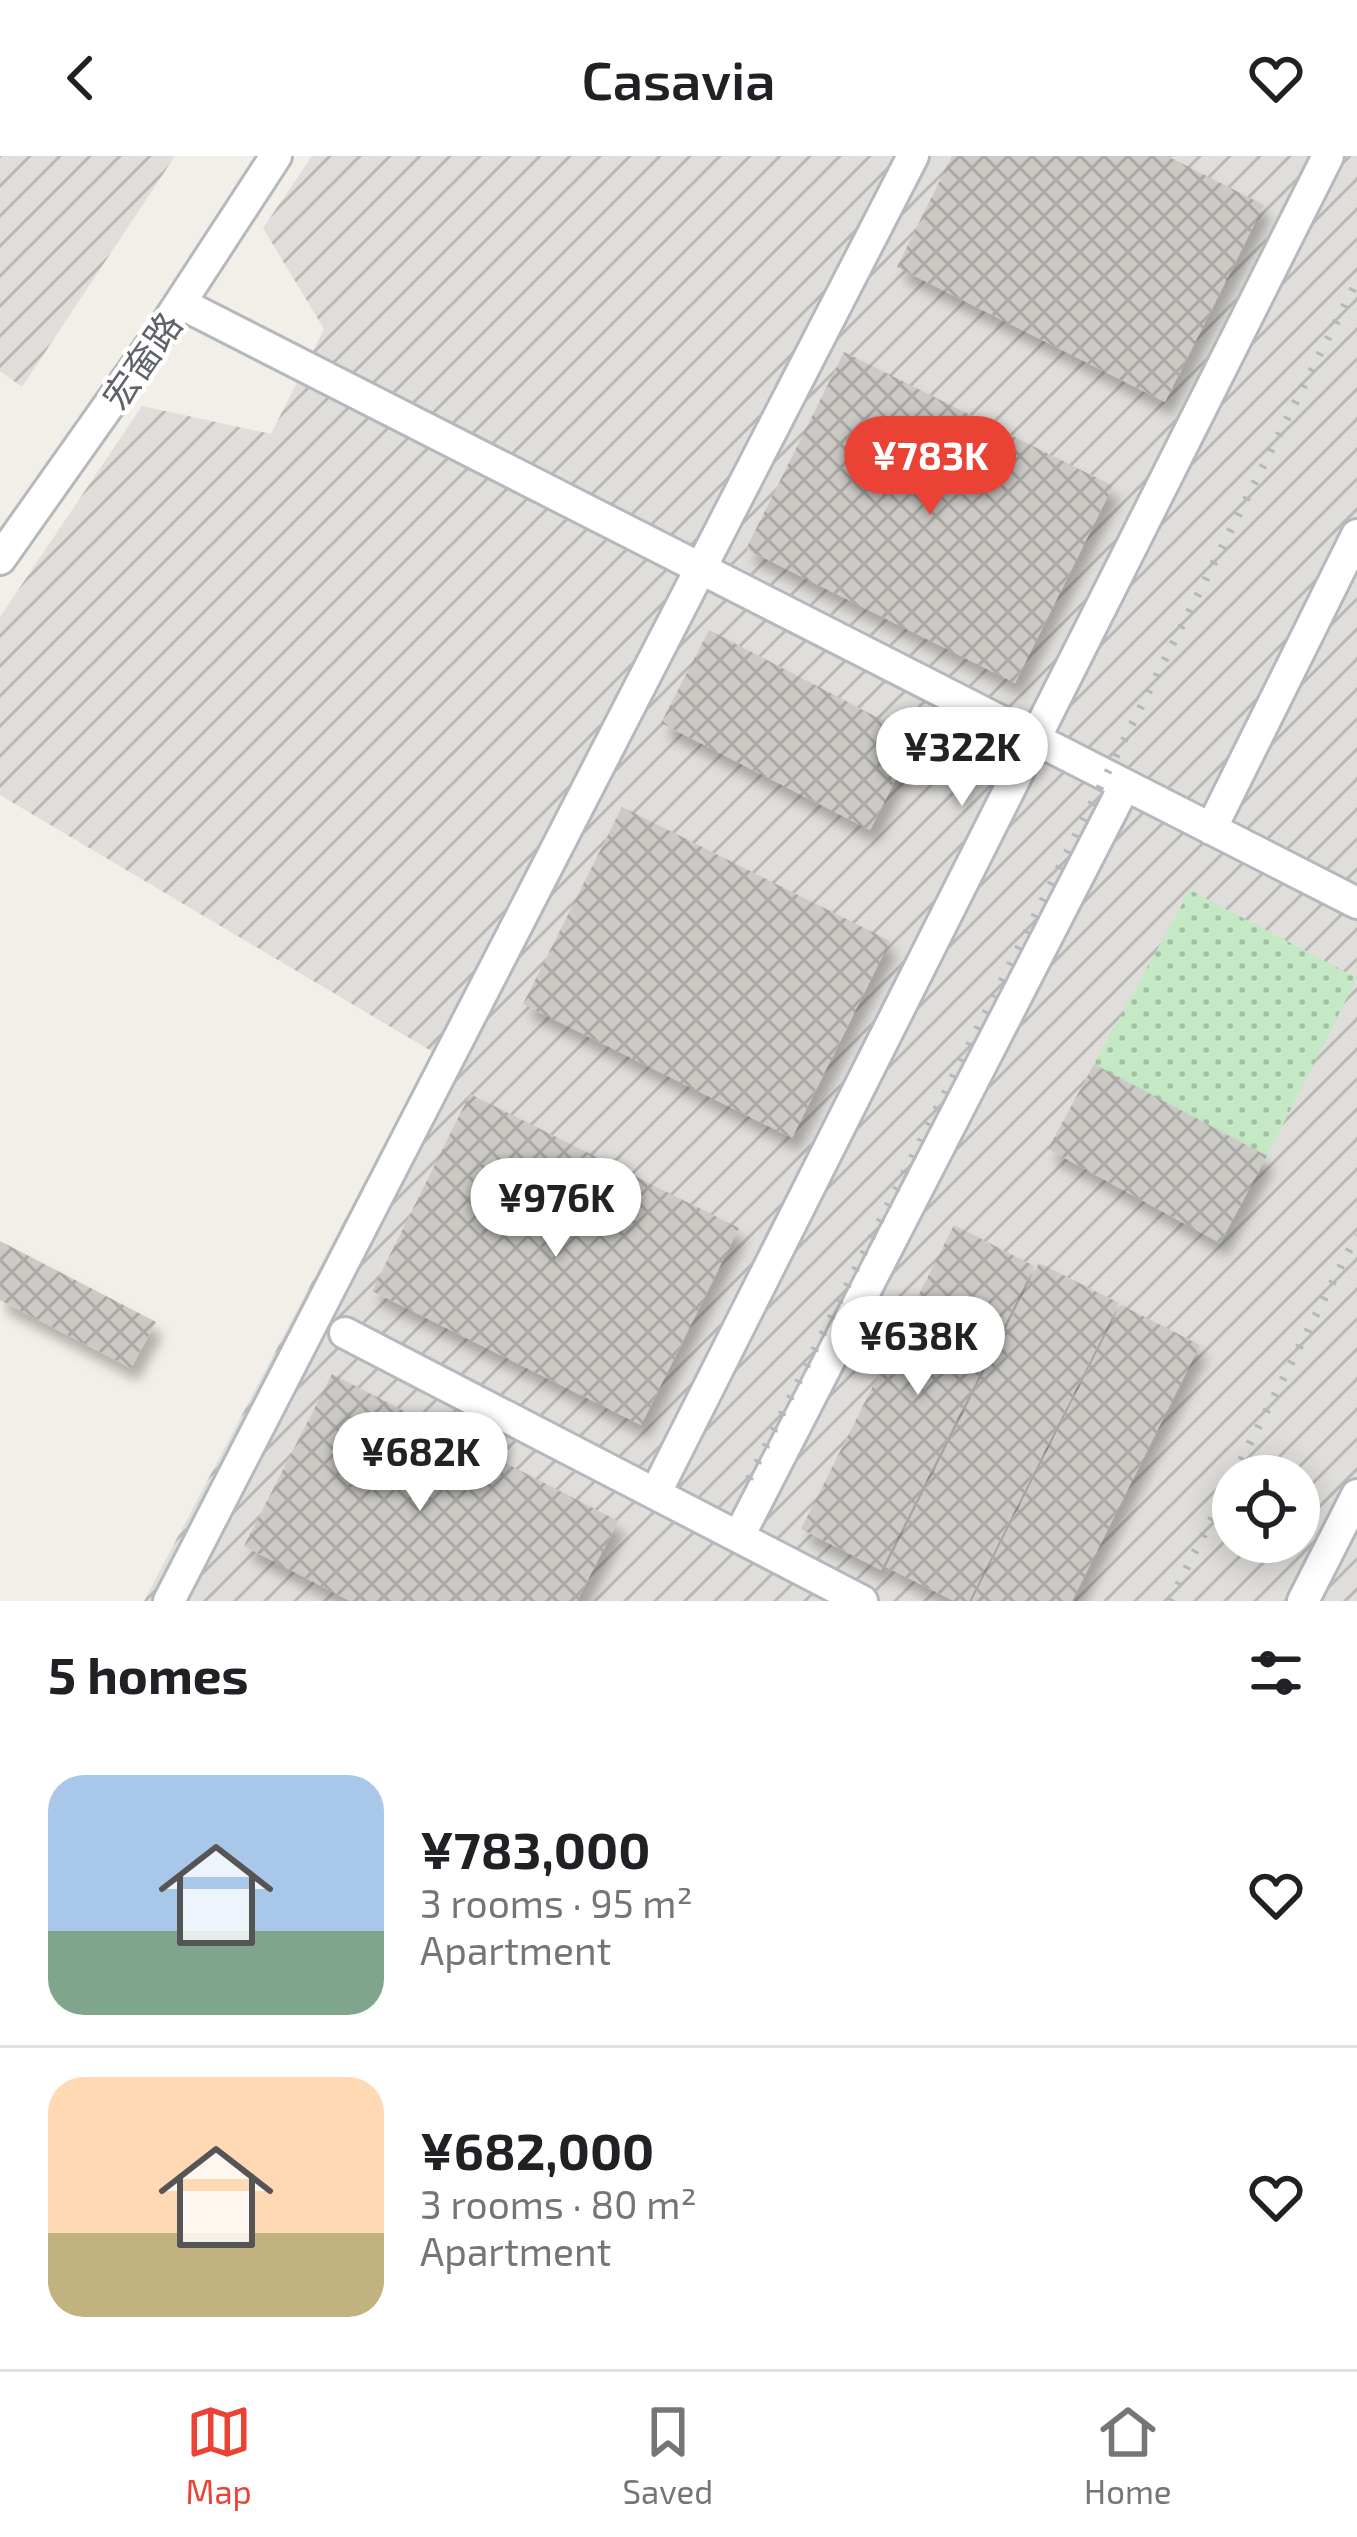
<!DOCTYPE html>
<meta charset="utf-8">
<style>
body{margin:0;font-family:"Exo 2","Noto Sans SC",sans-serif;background:#f2f2f2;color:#202124;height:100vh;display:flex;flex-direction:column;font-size:45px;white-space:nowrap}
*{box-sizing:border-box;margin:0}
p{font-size:39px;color:#757577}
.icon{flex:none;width:66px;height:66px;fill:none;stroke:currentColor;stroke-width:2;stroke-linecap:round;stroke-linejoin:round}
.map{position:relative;height:1445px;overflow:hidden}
.drawer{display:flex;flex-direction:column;background:#fff;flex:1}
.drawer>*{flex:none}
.tools{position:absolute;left:1212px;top:1299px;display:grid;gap:24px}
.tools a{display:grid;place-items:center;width:108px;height:108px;border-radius:50%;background:#fff;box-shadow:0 6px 30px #0003;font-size:60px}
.price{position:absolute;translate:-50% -102px;padding:0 27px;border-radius:42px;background:#fff;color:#222;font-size:39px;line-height:78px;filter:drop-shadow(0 3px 6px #0008)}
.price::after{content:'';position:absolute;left:50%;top:72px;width:36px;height:27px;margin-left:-18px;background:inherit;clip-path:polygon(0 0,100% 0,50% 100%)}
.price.current{background:#ea4335;color:#fff}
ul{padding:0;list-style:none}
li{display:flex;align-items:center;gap:36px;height:300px;padding:0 48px}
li+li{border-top:3px solid #e0e0e0}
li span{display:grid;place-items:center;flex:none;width:336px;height:240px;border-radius:36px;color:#555}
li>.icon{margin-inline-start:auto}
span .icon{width:144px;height:144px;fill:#fffc;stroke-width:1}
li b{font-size:51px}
h2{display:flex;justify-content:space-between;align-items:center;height:144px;padding:0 48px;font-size:51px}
header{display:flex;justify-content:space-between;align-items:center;height:156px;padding:0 48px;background:#fff;font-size:54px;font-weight:600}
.tabs{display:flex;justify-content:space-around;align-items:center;height:168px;border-top:3px solid #e0e0e0;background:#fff;font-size:33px;color:#757577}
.tabs a{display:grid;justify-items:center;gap:6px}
.tabs .current{color:#ea4335}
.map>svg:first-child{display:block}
</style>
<header><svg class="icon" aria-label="back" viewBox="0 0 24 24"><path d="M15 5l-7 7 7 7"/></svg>Casavia<svg class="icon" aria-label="heart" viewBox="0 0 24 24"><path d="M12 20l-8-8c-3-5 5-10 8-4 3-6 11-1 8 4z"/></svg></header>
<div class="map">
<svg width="1357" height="1445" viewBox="0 0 1357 1445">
<defs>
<pattern id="industrial-furrows" width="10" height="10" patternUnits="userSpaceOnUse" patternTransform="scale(3)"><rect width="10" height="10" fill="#e0deda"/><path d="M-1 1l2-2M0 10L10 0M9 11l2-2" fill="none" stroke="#b9b8b5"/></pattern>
<pattern id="grass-dots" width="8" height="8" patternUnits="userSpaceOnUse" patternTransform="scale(3)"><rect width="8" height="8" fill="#c5e8c5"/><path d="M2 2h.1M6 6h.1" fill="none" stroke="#a3c0a4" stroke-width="1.8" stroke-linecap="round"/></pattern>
<pattern id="building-cross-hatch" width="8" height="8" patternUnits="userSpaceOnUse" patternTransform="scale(3)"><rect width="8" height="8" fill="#cccac5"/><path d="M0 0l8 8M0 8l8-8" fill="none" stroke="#a9a8a4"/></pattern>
<filter id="shadow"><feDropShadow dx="7" dy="13" stdDeviation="6" flood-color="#0004"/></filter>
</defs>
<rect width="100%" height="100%" fill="#f1efe8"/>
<path fill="url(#industrial-furrows)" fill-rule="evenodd" d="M0 0H175L22 231 0 215Z
M312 0H1357V1445H144L433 896 0 639V461L142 250 271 278 324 173 263 72ZM1233 1320H1299V1386H1233Z"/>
<path fill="url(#grass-dots)" d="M1190 734 1357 822 1267 1000 1094 908Z"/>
<path fill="url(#building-cross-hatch)" filter="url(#shadow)" d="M952 0H1167L1264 49 1165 246 897 111Z
M844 196 1113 330 1015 527 746 393Z
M709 474 917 582 870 674 661 567Z
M622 651 890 785 792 982 523 848Z
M1094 908 1267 1000 1220 1087 1048 993Z
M470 938 739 1072 641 1269 372 1135Z
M954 1069 1034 1110 881 1414 801 1373Z
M0 1085 156 1166 131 1212 0 1144Z
M1039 1107 1119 1147 969 1445H954L886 1411Z
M1121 1149 1200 1189 1072 1445H972Z
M332 1218 618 1365 577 1445H350L244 1390Z"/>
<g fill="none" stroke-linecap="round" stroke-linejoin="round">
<defs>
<path id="minor" d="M180 147 1357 747
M0 403 167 167 276 0
M1211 673 1357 379
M345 1177 862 1445
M656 1336 1328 0
M739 1380 1125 629
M169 1445 913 0
M1303 1445 1357 1339"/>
</defs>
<use href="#minor" stroke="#b5b8bc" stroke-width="36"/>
<use href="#minor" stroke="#fff" stroke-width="30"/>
<path stroke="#b6b7b8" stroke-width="8" stroke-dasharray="3 15" stroke-linecap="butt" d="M1233 1320 1357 1079
M749 1323 1357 125
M1170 1445 1233 1321"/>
</g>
<g text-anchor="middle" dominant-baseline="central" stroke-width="9" stroke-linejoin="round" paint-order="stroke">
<g font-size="36" fill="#5f6368" stroke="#fff">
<text transform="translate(141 204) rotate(-55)">宏奤路</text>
</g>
</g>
</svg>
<div class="tools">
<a><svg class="icon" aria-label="locate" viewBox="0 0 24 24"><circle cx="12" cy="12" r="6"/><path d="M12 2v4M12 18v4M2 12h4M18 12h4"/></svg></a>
</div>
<b class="price current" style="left:930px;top:362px">¥783K</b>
<b class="price" style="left:962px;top:653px">¥322K</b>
<b class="price" style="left:556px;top:1104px">¥976K</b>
<b class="price" style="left:918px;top:1242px">¥638K</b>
<b class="price" style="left:420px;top:1358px">¥682K</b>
</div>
<section class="drawer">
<h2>5 homes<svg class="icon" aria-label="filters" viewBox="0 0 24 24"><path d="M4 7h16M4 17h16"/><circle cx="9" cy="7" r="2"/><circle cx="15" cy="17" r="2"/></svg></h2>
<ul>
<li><span style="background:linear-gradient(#a9c7e8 65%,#7fa58c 0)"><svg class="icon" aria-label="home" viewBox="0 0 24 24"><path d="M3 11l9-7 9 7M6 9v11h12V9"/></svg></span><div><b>¥783,000</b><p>3 rooms · 95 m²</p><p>Apartment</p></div><svg class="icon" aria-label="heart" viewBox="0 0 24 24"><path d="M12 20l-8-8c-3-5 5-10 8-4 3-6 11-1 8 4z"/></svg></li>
<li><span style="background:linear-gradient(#ffd9b3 65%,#c2b280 0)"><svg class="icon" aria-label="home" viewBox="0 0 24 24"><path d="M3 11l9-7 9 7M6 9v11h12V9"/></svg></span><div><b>¥682,000</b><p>3 rooms · 80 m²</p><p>Apartment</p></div><svg class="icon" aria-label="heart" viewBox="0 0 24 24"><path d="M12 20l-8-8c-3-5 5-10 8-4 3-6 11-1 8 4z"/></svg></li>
</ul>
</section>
<nav class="tabs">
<a class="current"><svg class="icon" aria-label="map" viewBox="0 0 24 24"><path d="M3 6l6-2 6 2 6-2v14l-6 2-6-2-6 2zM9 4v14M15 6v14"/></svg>Map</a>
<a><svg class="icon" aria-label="saved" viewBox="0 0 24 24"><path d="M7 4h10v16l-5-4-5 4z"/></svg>Saved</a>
<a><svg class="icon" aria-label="home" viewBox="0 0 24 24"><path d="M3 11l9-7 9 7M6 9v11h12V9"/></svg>Home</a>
</nav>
